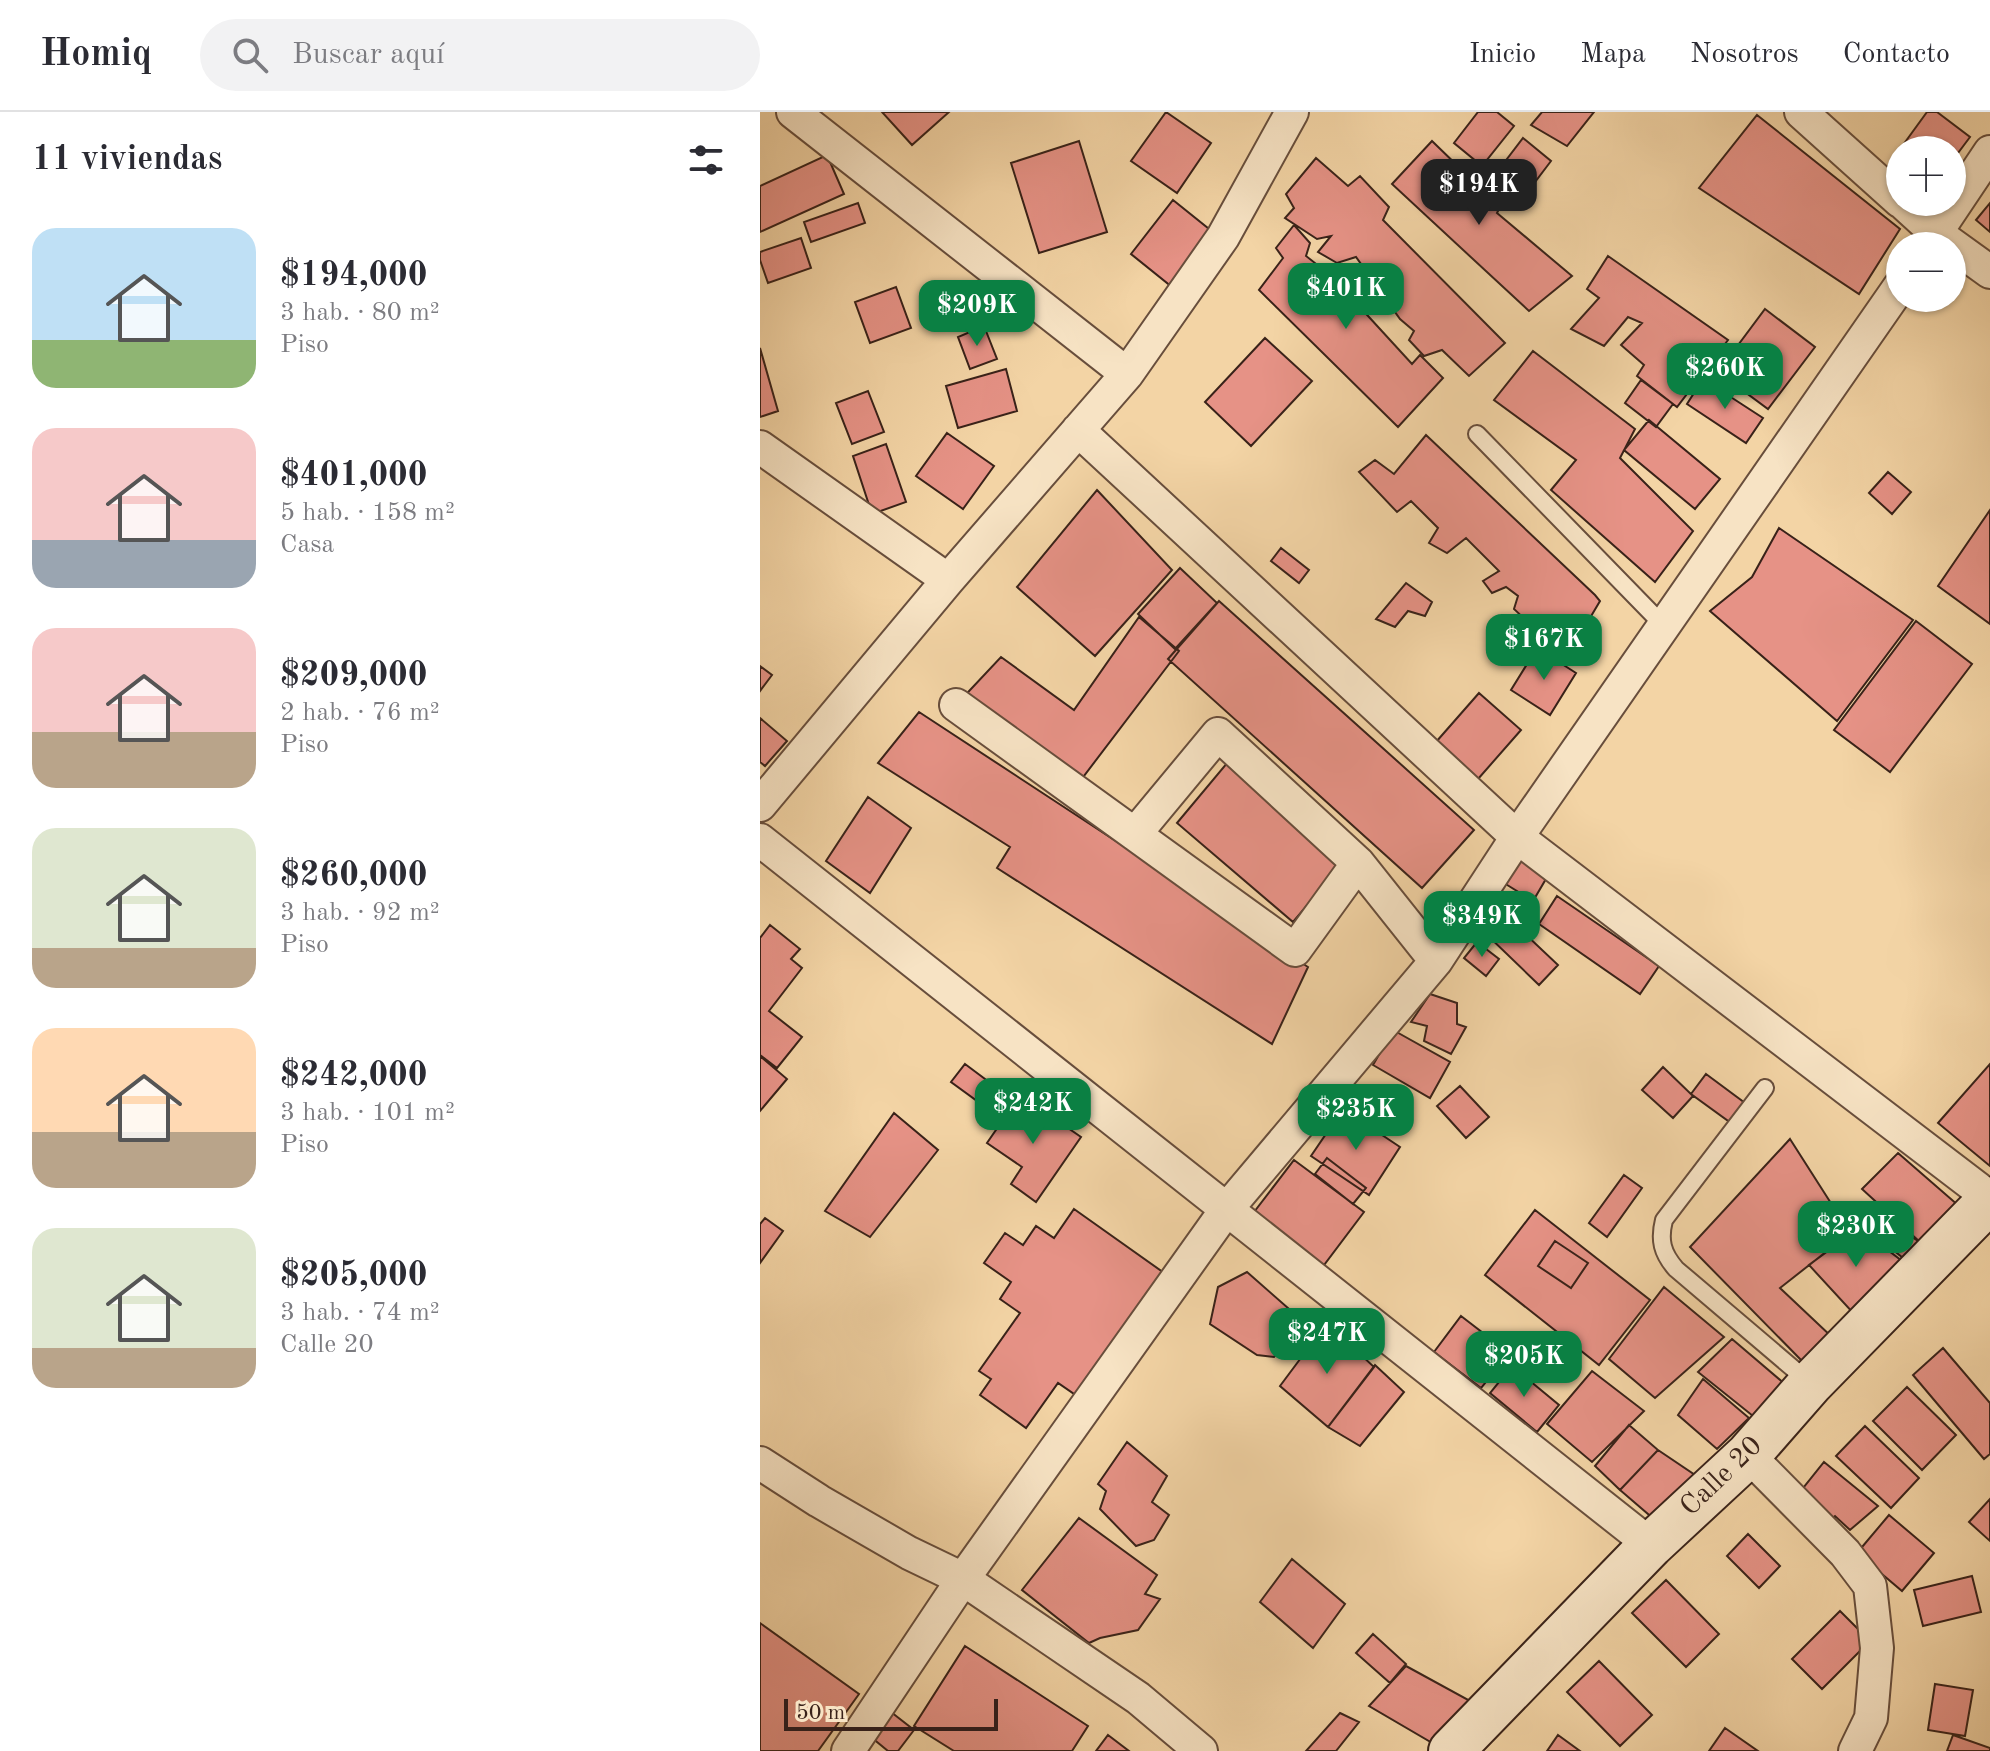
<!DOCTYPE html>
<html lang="es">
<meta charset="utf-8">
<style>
body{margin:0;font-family:"Old Standard TT",serif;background:#f2f2f3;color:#2b2b33;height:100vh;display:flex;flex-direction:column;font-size:30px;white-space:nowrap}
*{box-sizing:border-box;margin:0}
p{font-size:26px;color:#7c7c81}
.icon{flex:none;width:44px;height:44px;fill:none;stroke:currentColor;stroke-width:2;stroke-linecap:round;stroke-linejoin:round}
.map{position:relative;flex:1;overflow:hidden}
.side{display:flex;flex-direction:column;background:#fff;width:760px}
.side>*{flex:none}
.tools{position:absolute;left:1126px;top:24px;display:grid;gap:16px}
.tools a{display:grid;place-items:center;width:80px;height:80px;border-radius:50%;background:#fff;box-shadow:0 2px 6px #0004;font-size:40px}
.scale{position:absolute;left:24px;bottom:20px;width:214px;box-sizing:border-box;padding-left:8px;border:4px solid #392219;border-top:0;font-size:22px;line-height:28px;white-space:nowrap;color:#392219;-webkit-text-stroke:6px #f7e3c4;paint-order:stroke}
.price{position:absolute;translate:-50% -68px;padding:0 18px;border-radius:16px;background:#0b8043;color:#fff;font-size:26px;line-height:52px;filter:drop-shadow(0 2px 4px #0008)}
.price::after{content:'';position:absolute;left:50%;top:48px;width:24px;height:18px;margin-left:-12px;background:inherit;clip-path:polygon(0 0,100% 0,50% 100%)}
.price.active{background:#222;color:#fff}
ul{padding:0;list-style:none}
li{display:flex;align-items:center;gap:24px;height:200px;padding:0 32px}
li span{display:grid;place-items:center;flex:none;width:224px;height:160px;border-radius:24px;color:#555}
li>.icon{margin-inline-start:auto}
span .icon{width:96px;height:96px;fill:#fffc;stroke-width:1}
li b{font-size:34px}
h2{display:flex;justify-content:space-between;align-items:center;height:96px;padding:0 32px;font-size:34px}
header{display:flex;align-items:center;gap:48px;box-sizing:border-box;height:112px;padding:0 40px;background:#fff;border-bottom:2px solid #e1e1e2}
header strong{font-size:38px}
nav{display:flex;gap:44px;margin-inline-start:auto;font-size:28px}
.search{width:560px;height:72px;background:#f2f2f3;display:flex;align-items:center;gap:20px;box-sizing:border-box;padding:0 28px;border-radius:44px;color:#7c7c81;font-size:30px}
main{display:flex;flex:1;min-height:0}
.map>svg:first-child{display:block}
</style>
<header>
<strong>Homiq</strong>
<div class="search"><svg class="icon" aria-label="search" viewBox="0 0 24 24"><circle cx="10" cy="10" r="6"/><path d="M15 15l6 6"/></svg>Buscar aquí</div>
<nav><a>Inicio</a><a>Mapa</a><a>Nosotros</a><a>Contacto</a></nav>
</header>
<main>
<section class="side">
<h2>11 viviendas<svg class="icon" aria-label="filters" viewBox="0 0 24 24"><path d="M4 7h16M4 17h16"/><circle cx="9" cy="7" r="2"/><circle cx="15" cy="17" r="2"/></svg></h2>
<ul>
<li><span style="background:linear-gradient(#bfe0f5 70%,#8fb573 0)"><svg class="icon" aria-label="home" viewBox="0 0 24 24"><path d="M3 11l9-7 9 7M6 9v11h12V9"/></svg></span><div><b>$194,000</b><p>3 hab. · 80 m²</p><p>Piso</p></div></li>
<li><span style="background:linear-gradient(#f6c9c9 70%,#9aa5b1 0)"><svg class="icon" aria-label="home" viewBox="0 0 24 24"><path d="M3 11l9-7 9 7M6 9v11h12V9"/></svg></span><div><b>$401,000</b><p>5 hab. · 158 m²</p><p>Casa</p></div></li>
<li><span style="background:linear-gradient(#f6c9c9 65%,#b9a48a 0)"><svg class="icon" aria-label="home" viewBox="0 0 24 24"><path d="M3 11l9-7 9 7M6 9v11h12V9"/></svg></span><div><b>$209,000</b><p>2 hab. · 76 m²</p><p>Piso</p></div></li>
<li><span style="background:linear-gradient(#dfe7d0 75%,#b9a48a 0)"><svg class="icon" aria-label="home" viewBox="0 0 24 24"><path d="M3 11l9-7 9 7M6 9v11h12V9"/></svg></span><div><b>$260,000</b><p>3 hab. · 92 m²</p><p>Piso</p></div></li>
<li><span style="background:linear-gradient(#ffd9b3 65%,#b9a48a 0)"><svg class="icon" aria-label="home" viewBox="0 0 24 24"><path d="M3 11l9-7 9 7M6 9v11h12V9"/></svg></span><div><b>$242,000</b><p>3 hab. · 101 m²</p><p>Piso</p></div></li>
<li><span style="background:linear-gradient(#dfe7d0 75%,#b9a48a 0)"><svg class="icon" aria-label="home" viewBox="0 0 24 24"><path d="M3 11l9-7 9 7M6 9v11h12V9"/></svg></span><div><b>$205,000</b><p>3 hab. · 74 m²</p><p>Calle 20</p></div></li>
</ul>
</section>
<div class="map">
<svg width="1230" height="1639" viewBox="0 0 1230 1639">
<rect width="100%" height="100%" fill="#f3d4a5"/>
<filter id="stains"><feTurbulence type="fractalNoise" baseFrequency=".0025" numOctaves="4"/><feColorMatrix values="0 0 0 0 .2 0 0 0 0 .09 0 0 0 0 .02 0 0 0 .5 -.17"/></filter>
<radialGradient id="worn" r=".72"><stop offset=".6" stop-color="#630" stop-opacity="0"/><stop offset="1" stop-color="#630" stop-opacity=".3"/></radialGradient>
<path fill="#e69286" stroke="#392219" stroke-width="2" d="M122 0H189L152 33Z
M406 0 451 31 417 81 371 49Z
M718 0H737L754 14 722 54 694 31Z
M782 0H834L807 34 771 13Z
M1167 0H1177L1210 25 1192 49V38H1149L1143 33Z
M997 3 1140 117 1099 182 939 76Z
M763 26 791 49 763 86 734 64Z
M319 29 347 120 279 141 251 51Z
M672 29 740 95 737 101 812 164 769 199 632 72Z
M67 43 84 82 0 120V74Z
M556 46 588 74 600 64 629 95 623 108 745 231 709 264 682 238 664 244 649 228 654 219 640 207 596 145 577 151 558 140 571 124 557 127 525 106 534 96 526 82Z
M413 88 459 125 417 179 371 142Z
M98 91 105 111 51 130 44 110Z
M1230 91V120L1216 108Z
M534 113 550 131 546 144 565 159 574 156 609 184 598 193 652 252 660 243 683 266 638 315 499 178 523 146 516 136Z
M41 126 51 156 8 171 0 148V140Z
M848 144 968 228 917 295 877 264 884 253 861 233 882 211 868 205 844 234 811 217 839 186 827 177Z
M136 175 151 216 110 231 95 190Z
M1005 197 1055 235 1008 297 958 260Z
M224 214 237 247 210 257 198 225Z
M505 226 552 269 491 334 445 290Z
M0 236 18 299 0 305Z
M773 239 875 317 860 346 933 419 895 470 791 378 816 348 734 288Z
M246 257 257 299 198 316 186 274Z
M943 267 1003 306 986 331 927 292Z
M881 268 913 292 896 315 865 291Z
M108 279 124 320 92 332 76 291Z
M889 308 960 367 935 397 864 338Z
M187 321 234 354 203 397 156 364Z
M666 323 835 483 840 489 827 511 799 525 779 509 770 512 754 497 758 484 746 475 732 481 723 469 739 459 706 426 687 441 669 431 678 416 651 389 637 400 599 360 615 348 634 362Z
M126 332 146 390 112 402 93 344Z
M1128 360 1151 380 1132 402 1109 381Z
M337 378 412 458 335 544 257 475Z
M1230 398V512L1178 474Z
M1019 416 1153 508 1077 609 950 499 992 465Z
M521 436 549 458 539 471 511 449Z
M420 456 457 491 415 537 378 502Z
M646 471 672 490 665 504 648 499 635 515 616 507Z
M459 489 714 718 662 776 408 547Z
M379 505 419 539 311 681 196 593 241 545 314 598Z
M1156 509 1212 552 1130 660 1074 618Z
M777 536 816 561 790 603 751 578Z
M0 554 12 563 0 579Z
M719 581 761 618 718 667 676 630Z
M159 600 548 855 512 932 237 756 250 735 118 651Z
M0 606 27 629 5 654 0 650Z
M473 644 589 744 533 810 417 711Z
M108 685 151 716 110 781 66 749Z
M761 743 790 760 773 789 744 771Z
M797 784 899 854 880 882 779 812Z
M742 800 798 853 779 873 724 820Z
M10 813 40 837 31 847 42 856 9 899 42 925 17 956 0 943V826Z
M717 830 739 847 726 864 704 846Z
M670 882 697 891V912L706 915 691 942 664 929 667 914 651 910Z
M633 918 690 950 670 986 613 953Z
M0 944 27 967 0 999Z
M205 952 237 976 224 994 191 970Z
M1230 952V1054L1178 1011Z
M903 955 933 984 913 1006 882 978Z
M946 962 985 991 971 1011 931 982Z
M700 974 729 1005 706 1026 677 994Z
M260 983 321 1025 276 1090 251 1072 262 1055 227 1031Z
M583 997 640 1035 609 1083 551 1044Z
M134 1001 178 1038 110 1125 65 1099Z
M1030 1027 1090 1121 1020 1176 1073 1226 1045 1252 930 1135Z
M1138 1041 1199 1094 1161 1131 1102 1077Z
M567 1046 606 1076 593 1092 555 1062Z
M534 1048 604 1100 561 1157 491 1104Z
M864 1063 882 1076 847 1125 829 1111Z
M314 1097 407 1163 320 1286 298 1271 266 1316 220 1283 231 1267 219 1259 260 1201 240 1187 251 1170 224 1151 245 1121 263 1133 276 1114 294 1126Z
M775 1098 890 1188 839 1253 725 1163Z
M5 1106 23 1119 0 1151V1112Z
M1123 1106 1161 1131 1148 1150 1111 1120Z
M1099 1116 1142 1149 1095 1203 1049 1153Z
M795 1129 828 1151 811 1176 778 1154Z
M487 1160 537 1204V1218L514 1245 497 1243 450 1212 458 1175Z
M904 1175 964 1225 895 1286 849 1247Z
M701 1204 749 1241 721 1276 674 1240Z
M567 1211 614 1255 568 1315 520 1274Z
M972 1227 1026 1273 993 1304 938 1260Z
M1183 1236 1230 1291V1342L1224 1347 1153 1263Z
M615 1253 644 1280 600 1334 568 1315Z
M752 1254 799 1293 777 1320 730 1281Z
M832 1259 884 1299 832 1350 787 1312Z
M943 1267 989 1306 957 1337 918 1303Z
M1147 1275 1196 1323 1162 1358 1113 1309Z
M869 1313 898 1338 860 1378 835 1354Z
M1105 1314 1159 1366 1131 1396 1076 1344Z
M367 1330 407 1364 392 1390 409 1403 394 1428 376 1434 340 1397 346 1379 338 1372Z
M898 1338 935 1363 895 1408 860 1378Z
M1064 1350 1118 1394 1090 1418 1075 1404 1066 1412 1036 1385Z
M1230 1387V1429L1209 1410Z
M1129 1403 1174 1441 1142 1479 1097 1441Z
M319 1406 397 1463 385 1482 400 1487 378 1518 340 1526 329 1531 262 1478Z
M988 1422 1020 1454 999 1476 967 1444Z
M532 1447 585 1492 553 1536 500 1490Z
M1212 1464 1221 1500 1163 1514 1154 1478Z
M906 1468 959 1522 926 1555 872 1501Z
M1080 1499 1110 1529 1062 1577 1032 1547Z
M0 1511 99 1582 58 1639H0Z
M613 1522 646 1552 630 1571 596 1541Z
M205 1534 328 1614 312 1639H194L154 1614Z
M839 1549 892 1603 860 1634 807 1580Z
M646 1554 712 1590 674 1632 609 1594Z
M1175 1572 1213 1578 1205 1624 1168 1618Z
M131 1600 154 1618 138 1639H128L111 1625Z
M580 1601 599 1610 576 1639H546Z
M965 1616 998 1639H949Z
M348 1623 369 1639H336Z
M798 1623 820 1639H787Z
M1193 1623 1230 1636V1639H1187Z"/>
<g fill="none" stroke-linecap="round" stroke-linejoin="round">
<defs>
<path id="service" d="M717 322 904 514
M1005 976 904 1108C899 1128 902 1141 916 1157L1049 1270"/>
<path id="minor" d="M33 0 367 262
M1041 0 1140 89
M1142 90 1176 121 1230 160
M1167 134 1230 40
M318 318 757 725 1230 1086
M0 335 188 468
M196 593 535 838 598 751
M0 693 188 468 367 262 463 125 532 0
M375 722 458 622 598 751 676 849
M0 728 891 1433
M988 1343 1085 1441 1110 1474 1117 1536 1111 1606 1095 1639
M0 1351 59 1389 149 1441 203 1467 378 1586 441 1639
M88 1639 203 1467 466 1098 676 849 757 725 1140 174"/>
<path id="secondary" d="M691 1639 891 1433 988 1343 1051 1271 1230 1088"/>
</defs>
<use href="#service" stroke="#684e3c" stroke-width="20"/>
<use href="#minor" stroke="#684e3c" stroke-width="36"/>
<use href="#secondary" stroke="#392219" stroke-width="48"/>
<use href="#service" stroke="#f7e3c4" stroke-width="16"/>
<use href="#minor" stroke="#f7e3c4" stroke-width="32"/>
<use href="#secondary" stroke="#f7e3c4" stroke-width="44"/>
</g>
<g text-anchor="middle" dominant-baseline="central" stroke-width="8" stroke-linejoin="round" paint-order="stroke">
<g font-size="28" fill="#392219" stroke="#f7e3c4">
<text transform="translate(962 1365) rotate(-44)">Calle 20</text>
</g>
</g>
<rect width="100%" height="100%" filter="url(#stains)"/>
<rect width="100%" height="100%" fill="url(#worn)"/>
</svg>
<div class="tools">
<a>+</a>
<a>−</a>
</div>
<div class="scale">50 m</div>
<b class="price active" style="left:719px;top:115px">$194K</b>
<b class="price" style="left:586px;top:219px">$401K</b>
<b class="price" style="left:217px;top:236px">$209K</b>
<b class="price" style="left:965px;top:299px">$260K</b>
<b class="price" style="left:784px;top:570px">$167K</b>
<b class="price" style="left:722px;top:847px">$349K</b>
<b class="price" style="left:273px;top:1034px">$242K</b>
<b class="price" style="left:596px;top:1040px">$235K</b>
<b class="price" style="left:1096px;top:1157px">$230K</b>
<b class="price" style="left:567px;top:1264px">$247K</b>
<b class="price" style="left:764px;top:1287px">$205K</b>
</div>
</main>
